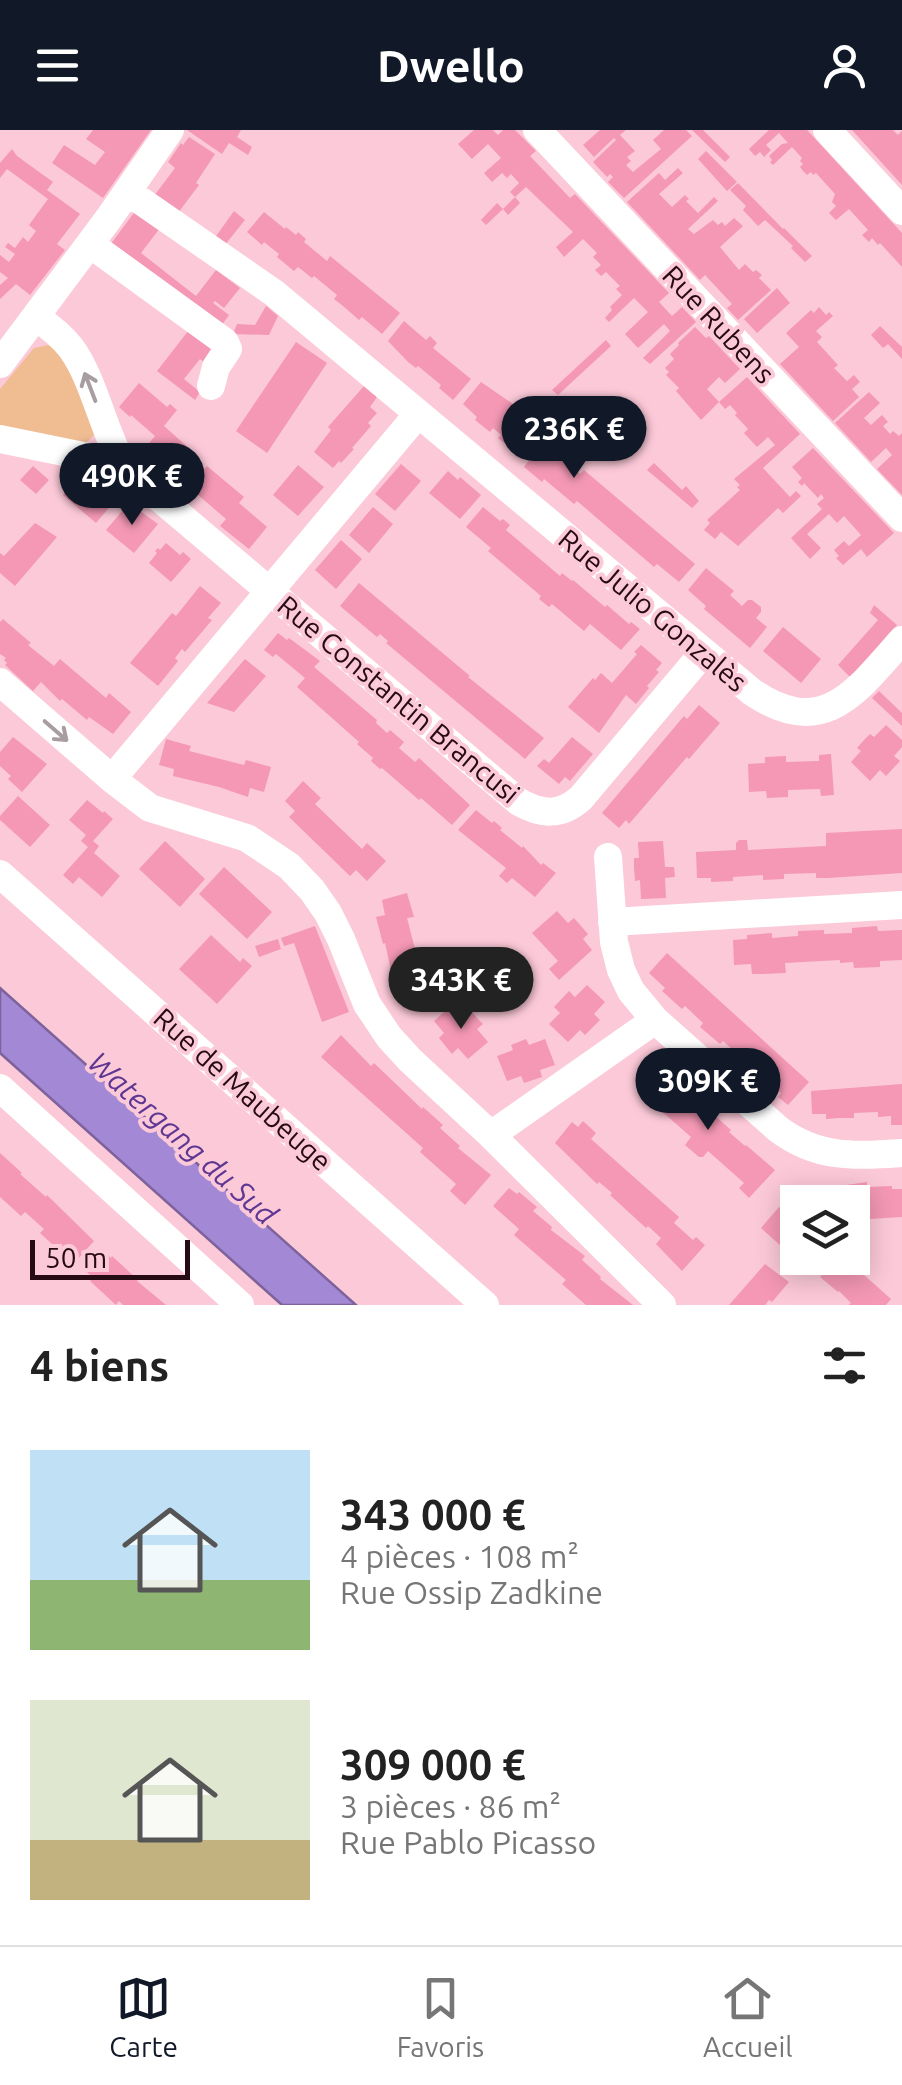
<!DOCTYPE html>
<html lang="fr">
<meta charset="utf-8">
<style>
body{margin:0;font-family:Ubuntu,sans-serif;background:#f2f2f2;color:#222;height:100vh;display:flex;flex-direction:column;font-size:38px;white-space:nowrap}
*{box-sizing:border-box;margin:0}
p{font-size:32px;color:#767676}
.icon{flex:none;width:55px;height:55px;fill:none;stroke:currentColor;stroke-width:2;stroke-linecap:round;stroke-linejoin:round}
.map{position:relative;height:1175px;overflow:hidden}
.drawer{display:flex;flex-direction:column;background:#fff;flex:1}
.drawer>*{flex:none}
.tools{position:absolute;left:780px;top:1055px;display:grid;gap:20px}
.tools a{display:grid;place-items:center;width:90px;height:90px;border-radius:0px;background:#fff;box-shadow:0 5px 25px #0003;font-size:50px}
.scale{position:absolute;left:30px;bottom:25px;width:160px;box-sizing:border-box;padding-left:10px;border:5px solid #260a14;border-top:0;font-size:28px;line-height:35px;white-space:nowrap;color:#260a14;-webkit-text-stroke:8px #fcc9d8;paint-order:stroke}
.price{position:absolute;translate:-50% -85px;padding:0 22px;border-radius:35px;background:#111827;color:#fff;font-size:32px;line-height:65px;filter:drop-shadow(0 2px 5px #0008)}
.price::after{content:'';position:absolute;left:50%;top:60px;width:30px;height:22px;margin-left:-15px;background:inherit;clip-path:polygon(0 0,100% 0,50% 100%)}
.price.on{background:#222;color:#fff}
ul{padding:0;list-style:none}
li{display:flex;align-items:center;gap:30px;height:250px;padding:0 30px}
li span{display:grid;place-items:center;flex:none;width:280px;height:200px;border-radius:0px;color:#555}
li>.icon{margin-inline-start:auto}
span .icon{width:120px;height:120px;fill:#fffc;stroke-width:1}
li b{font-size:42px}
h2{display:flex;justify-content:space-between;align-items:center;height:120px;padding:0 30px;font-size:42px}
header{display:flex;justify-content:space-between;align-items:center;height:130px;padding:0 30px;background:#111827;color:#fff;font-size:45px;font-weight:700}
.menu{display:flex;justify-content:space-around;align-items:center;height:140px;border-top:2px solid #e0e0e0;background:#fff;font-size:28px;color:#767676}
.menu a{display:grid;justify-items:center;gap:5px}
.menu .on{color:#111827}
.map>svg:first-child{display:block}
</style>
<header><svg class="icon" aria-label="menu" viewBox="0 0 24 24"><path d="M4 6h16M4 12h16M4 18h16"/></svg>Dwello<svg class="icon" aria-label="person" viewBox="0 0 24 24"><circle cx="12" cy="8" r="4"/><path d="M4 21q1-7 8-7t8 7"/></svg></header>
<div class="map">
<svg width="902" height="1175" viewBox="0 0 902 1175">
<rect width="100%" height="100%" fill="#fcc9d8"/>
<path fill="#f0bc92" d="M49 215C70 230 93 279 96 303L80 319 0 296V259L34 218Z"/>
<path fill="#a388d5" stroke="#7e629b" stroke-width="2.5" d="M0 858 356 1175H282L0 923Z"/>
<path fill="#f498b5" d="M93 0H151L103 68 52 33 64 15 95 35 105 22 86 9Z
M187 0H241L237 7 252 17 248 25 229 13 222 24Z
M474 0H493L498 5 503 0H515L536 21 530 26 570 68 575 64 669 163 659 172 672 186 682 177 696 192 650 234 643 228 670 201 664 194 638 218 625 204 648 182 634 168 609 192 605 188 612 180 610 177 622 165 616 159 620 156 606 142 601 146 595 140 601 135 593 127 597 123 583 109 564 127 556 117 573 102 526 57 515 67 520 73 508 85 503 79 486 95 481 90 497 73 503 79 515 67 510 62 519 53 511 44 507 48 502 43 492 52 484 43 501 28 488 14 472 29 458 14Z
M600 0H626L620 5 635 21 627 27 631 31 626 35 633 42 661 19 653 10 664 0H686L692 6 624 68 608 52 613 47 610 44 607 47 593 32 616 10 614 8 594 27 583 15Z
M692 0H703L730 27 725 32Z
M769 0H807L902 103V137L880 113 878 115 872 108 869 112 862 105 868 100 849 79 836 90 829 83 836 76 832 72 835 64 816 43 813 45 811 42 807 45 803 41 800 37 803 34 800 31 802 28 792 17 773 35 770 32 772 30 769 26 782 14 788 13 779 3 766 15 771 20 764 27 760 22 755 26 749 19Z
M852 0H893L898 5 902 1V55Z
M189 7 215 24 196 53 199 55 178 83 154 66 175 38 168 32 181 13 183 15Z
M12 19 17 26 53 52 47 60 80 84 57 114 65 120 30 165 16 154 0 169V155L8 148 0 142V125L9 132 15 124 5 117 8 113 15 118 23 107 28 112 36 101 29 95 48 69 7 39 0 48V33Z
M706 21 737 52 727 61 698 29Z
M678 38 683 43 659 64 672 77 685 65 689 69 686 71 698 83 714 67 718 71 688 99 694 104 713 90 718 95 722 92 725 96 734 88 743 96 720 117 739 140 745 134 753 142 756 140 762 145 759 148 771 160 738 190 727 178 732 174 705 145 700 150 627 72 659 43 665 50Z
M738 53 783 99 784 98 812 126 805 132 791 118 793 116 765 90 758 96 743 80 746 76 730 60Z
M136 80 160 98 141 123 196 166 216 140 240 158 224 178 215 171 213 173 229 185 219 199 110 115Z
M234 81 245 90 224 116 214 109Z
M264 82 285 99 286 97 296 105 298 102 306 109 304 112 327 131 330 126 400 183 382 204 362 187 359 190 343 176 334 169 337 165 314 146 312 148 298 137 294 141 277 127 279 124 264 112 262 115 247 102Z
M777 158 790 173 757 203 744 189Z
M266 176 278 186 269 205 233 204 237 194 255 195Z
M819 177 826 185 829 182 833 186 816 201 822 207 817 212 838 235 834 238 847 251 854 245 860 252 852 259 859 267 833 291 780 234 799 217 786 203 811 180 814 183Z
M404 191 426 210 430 206 437 213 433 218 471 249 453 270 439 258 441 255 418 236 416 238 408 232 388 211Z
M192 196 217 215 204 232 200 229 184 249 200 262 195 270 157 241Z
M880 196 902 217V229L888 214 883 218 871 205Z
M695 197 706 208 709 206 740 239 725 253 719 247 707 259 719 272 701 290 676 261 679 258 666 245 669 242 665 238 674 229 670 224 679 215 678 213Z
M606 210 611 216 558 265 552 260Z
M296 212 327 233 267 323 236 301Z
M747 247 800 304 763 338 790 367 796 361 801 366 783 383 778 378 738 416 721 402 715 409 704 400 710 393 707 390 740 360 737 357 740 355 734 349 775 315 768 307 757 317 744 303 748 299 735 285 737 283 730 275 725 279 719 272Z
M481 252 513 274 516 271 524 278 516 287 537 305 542 299 550 305 543 313 580 344 584 340 695 434 679 452 657 434 654 437 577 371 574 374 544 349 542 352 524 337 530 329 523 323 520 326 498 308 501 305 493 298 490 302 475 290 477 287 463 274Z
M139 253 167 277 170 274 177 280 164 296 200 328 182 350 145 318 155 306 131 285 130 287 119 277Z
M364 256 377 267 370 277 377 283 368 293 371 296 352 318 354 319 341 333 339 331 333 338 314 322 331 300 328 297Z
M869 262 880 273 864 288 871 295 882 285 888 292 883 296 890 304 893 301 899 306 902 303V365L877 339 892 325 886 318 871 332 835 293Z
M597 283 612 296 624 284 639 296 618 315 589 291Z
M813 318 894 403 867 427 861 419 843 435 836 428 839 426 834 420 844 411 849 416 861 405 844 386 837 393 829 384 807 404 821 418 810 429 791 408 822 379 817 374 824 368 821 364 818 368 804 353 802 356 798 352 802 348 792 337Z
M654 333 682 360 686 356 699 371 692 378 647 340Z
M401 334 421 351 395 381 375 364Z
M298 335 324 357 298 386 273 365Z
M33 336 49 350 36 364 20 350Z
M207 336 244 367 239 373 267 397 249 419 220 396 226 389 189 357Z
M448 341 458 350 460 347 481 365 460 389 429 363Z
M88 352 113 373 96 393 63 365 73 353H77L83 358Z
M129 373 158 394 134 423 106 400Z
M373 377 393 394 369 423 349 405Z
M483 377 500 391 503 389 510 395 506 400 560 446 562 443 572 451 573 450 605 477 607 475 629 494 631 492 640 499 621 520 590 494 584 501 552 474 549 477 539 469 541 466 488 421 491 418 466 397Z
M35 393 57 407 15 456 0 443V423L4 426Z
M341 410 362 429 336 459 315 440Z
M166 413 180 425 183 422 191 429 171 452 149 433 157 423 155 421 158 418 160 420Z
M706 438 734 461 730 465 742 476 748 470H752L761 477V482L756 488 767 497 750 518 704 479 706 476 688 460Z
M359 453 470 546 468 547 544 608 525 629 386 513 388 511 380 504 377 507 340 476Z
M200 456 221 473 208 488 212 490 185 522 182 519 175 528 178 531 158 556 130 533 172 483 176 486Z
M874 475 897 495 850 547 838 535 878 490 870 483Z
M3 489 31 513 28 515 54 536 60 529 106 568 109 563 131 582 113 604 89 587 87 590 62 569 60 571 41 552 33 561 5 535 7 533 4 530 6 528 0 524V492Z
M783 497 821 529 801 553 763 521Z
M278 503 287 510 289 508 320 531 314 537 377 590 376 593 387 603 390 600 404 612 399 618 415 632 419 628 470 675 452 695 421 668 419 670 382 638 380 639 371 631 373 628 357 614 359 612 297 557 305 548 276 524 273 527 264 520Z
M641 515 662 533 656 540 659 542 647 556 649 558 636 574 626 565 599 603 568 577 593 548 595 550 601 543 612 553 637 524 634 522Z
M245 529 266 546 234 582 207 573Z
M879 561 902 583V596L872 568Z
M699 575 720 593 689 629 687 627 629 694 626 690 619 698 602 683 684 586 687 589Z
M886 595 902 610V617L894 626 900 631 886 646 880 640 870 651 851 632 861 621 857 618 864 610 870 604 874 607Z
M13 607 47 634 22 662 8 649 11 646 0 636V622Z
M572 607 593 624 570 651 565 647 559 654 537 636 544 629 549 633Z
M166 609 191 616 189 621 244 635 246 630 271 637 264 662 250 658 248 667 219 657 173 646 174 639 159 635Z
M831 624 834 665 821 666 820 659 788 660V667L767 668 766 661 749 662 748 634 765 633V627L786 626V632L819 631V625Z
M303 651 321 668 315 674 362 719 367 713 386 731 367 751 356 740 350 746 289 687 295 681 285 671Z
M18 666 50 695 30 717 0 690V686Z
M87 670 103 683 104 681 113 689 93 711 99 716 94 723 120 746 102 767 79 747 73 754 63 745 88 717 81 711 86 705 69 690Z
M476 680 492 693 494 691 502 698 500 700 522 718 523 716 541 735 543 733 556 743 535 767 512 748 507 753 499 746 506 738 458 700Z
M902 699V743L828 748H816V743L784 744V749L763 750V745L733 747V751L711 752V748H697L696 722 736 720V713L739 710H747L748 720 826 716V703Z
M165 711 205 749 180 777 139 739Z
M663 711 665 737H674L675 747 665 748 666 768 641 769 640 750 635 751 634 738V728H639L638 712Z
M224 737 272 782 247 809 199 764Z
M407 763 414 787 407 788 414 815 421 843 428 841 434 865 427 867 430 876 410 881 404 857 395 859 387 822 385 813 383 814 376 787 385 785 382 770Z
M557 781 568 793 574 788 588 804 583 809 592 820 559 850 549 839 558 831 532 803Z
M315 796 349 882 322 892 294 813 284 816 281 808Z
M877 796 878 801 902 800V830L880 831V837L854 838 853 832 840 833V830L785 833 786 843 761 844H752L751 834 734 835 733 810 747 809V805L772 803V808L784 807 798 806V801L824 800V804L852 803V798Z
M211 805 240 832 243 828 252 836 217 874 179 839Z
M278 809 281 819 259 827 255 816Z
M667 823 809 952 788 975 778 967 781 963 762 946 759 950 739 932 743 929 723 911 720 914 700 897 703 893 685 876 682 879 662 861 665 858 649 843Z
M587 855 605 872 594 884 600 890 585 905 580 900 568 912 549 894 560 883 554 877 569 861 575 867Z
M453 874 464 886 470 880 477 888 483 894 477 899 488 912 468 929 458 918 452 924 439 908 444 903 434 891Z
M341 905 371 936 374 933 422 979 423 977 443 995 440 998 460 1016 458 1018 491 1045 465 1075 450 1061 456 1054 420 1022 423 1018 321 927Z
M526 909 529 915 545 909 555 935 540 940 542 947 524 953 521 946 507 951 497 926 513 920 511 915Z
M663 941 687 962 686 964 694 972 696 969 731 1000 729 1002 745 1016 746 1015 775 1040 749 1068 739 1058 744 1053 708 1021 703 1027H699L685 1015 691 1007 642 964Z
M902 954V995H891V986L878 987V982L854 983V988H839L826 989V984H812L811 961Z
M583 991 596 1003 591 1009 679 1087 674 1093 693 1110 696 1107 705 1115 682 1141 656 1114 661 1108 648 1096 646 1098 610 1065 612 1063 605 1057 599 1052 597 1054 555 1013 572 992 578 997Z
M0 1023 22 1043 20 1044 46 1067 47 1065 94 1111 78 1129 69 1121 65 1126 40 1103 44 1099 25 1082 21 1086 0 1067Z
M867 1052V1057L892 1056V1059H902V1087L870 1089 869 1079 852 1080V1072H827L826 1058Z
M509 1058 517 1064 519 1062 537 1077 533 1081 552 1097 551 1100 585 1126 582 1130 601 1147 600 1149 633 1175H586L562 1154 566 1150 514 1105 519 1099 493 1076Z
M779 1077 798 1094V1120L792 1126 761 1098Z
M101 1119 111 1128 112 1126 138 1150 137 1151 166 1175H123L119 1171 116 1175 90 1151 93 1148 84 1139Z
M838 1128H845L891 1169 886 1175H849L851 1173 839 1161 838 1162 820 1147Z
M765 1134 789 1152 772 1172 769 1170 765 1175H729Z"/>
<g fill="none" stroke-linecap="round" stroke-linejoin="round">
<path stroke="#fff" stroke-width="28" d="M537 0 902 388
M827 0 902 81
M128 62 274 163 752 562C823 611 857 561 902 510
M90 114 225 212 228 219 216 237 211 256
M36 187C49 196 61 205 71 218 95 251 103 302 125 339L519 672C542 685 561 686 581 668L704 522
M0 234 109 88 170 0
M0 309 88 327 125 339
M0 552 112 649 150 678 247 708 289 736 312 760 328 783 341 809 367 874 389 907 410 930 491 1005 662 1175
M112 649 418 284
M608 727 614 812 621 840 631 861 655 890 778 999C818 1029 854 1026 902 1023
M0 744 485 1175
M612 792 902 775
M0 958 240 1175
M491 1005 655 890"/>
</g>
<defs><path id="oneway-shaft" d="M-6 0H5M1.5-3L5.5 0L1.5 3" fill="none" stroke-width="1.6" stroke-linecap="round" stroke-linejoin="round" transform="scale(2.5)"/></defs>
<g stroke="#a89da1">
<use href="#oneway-shaft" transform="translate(90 257) rotate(-111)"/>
<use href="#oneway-shaft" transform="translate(56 601) rotate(41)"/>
</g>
<g text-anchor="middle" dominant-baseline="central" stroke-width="8" stroke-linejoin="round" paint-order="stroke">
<g font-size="28" fill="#260a14" stroke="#fcc9d8">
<text transform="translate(719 194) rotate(47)">Rue Rubens</text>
<text transform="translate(653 480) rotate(40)">Rue Julio Gonzalès</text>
<text transform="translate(399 569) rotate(40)">Rue Constantin Brancusi</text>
<text transform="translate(243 959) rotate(42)">Rue de Maubeuge</text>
</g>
<g font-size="30" font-style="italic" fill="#5d3792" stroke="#fcc9d8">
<text transform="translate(183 1008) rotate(42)">Watergang du Sud</text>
</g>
</g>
</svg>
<div class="tools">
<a><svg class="icon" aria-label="layers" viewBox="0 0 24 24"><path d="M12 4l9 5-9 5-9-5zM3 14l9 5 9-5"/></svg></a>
</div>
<div class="scale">50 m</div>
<b class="price" style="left:574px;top:351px">236K €</b>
<b class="price" style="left:132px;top:398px">490K €</b>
<b class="price on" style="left:461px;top:902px">343K €</b>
<b class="price" style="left:708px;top:1003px">309K €</b>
</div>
<section class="drawer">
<h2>4 biens<svg class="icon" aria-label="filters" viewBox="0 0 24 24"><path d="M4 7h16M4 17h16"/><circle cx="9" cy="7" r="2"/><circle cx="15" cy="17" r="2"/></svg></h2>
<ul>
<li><span style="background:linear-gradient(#bfe0f5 65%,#8fb573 0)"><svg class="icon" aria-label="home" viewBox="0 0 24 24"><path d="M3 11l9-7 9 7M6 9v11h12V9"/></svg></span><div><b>343 000 €</b><p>4 pièces · 108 m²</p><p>Rue Ossip Zadkine</p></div></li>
<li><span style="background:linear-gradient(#dfe7d0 70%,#c2b280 0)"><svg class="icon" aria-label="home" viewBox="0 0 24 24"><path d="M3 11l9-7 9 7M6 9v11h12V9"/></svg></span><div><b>309 000 €</b><p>3 pièces · 86 m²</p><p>Rue Pablo Picasso</p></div></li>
</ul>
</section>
<nav class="menu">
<a class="on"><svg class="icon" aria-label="map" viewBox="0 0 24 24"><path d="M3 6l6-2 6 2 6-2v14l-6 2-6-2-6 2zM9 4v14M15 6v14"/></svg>Carte</a>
<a><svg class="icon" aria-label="saved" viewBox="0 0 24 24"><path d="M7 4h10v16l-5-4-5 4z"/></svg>Favoris</a>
<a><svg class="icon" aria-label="home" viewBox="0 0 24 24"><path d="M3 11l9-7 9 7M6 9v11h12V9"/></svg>Accueil</a>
</nav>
